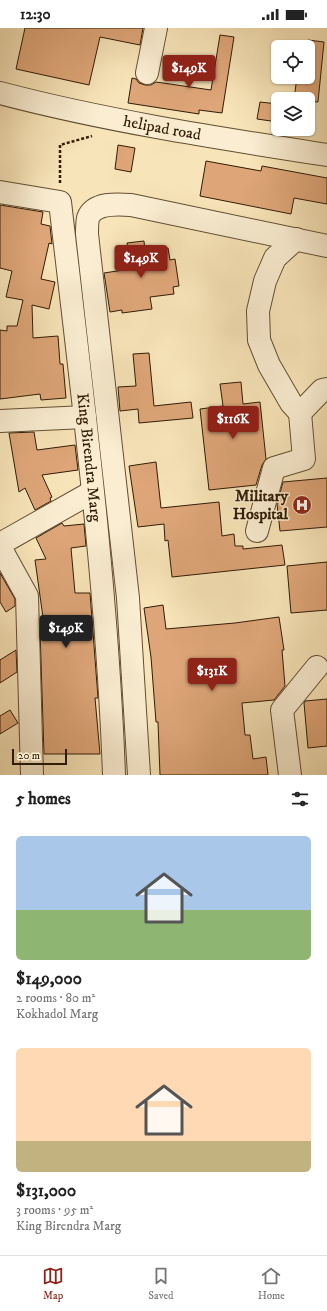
<!DOCTYPE html>
<meta charset="utf-8">
<style>
body{margin:0;font-family:"IM FELL DW Pica",serif;background:#f2f2f2;color:#222;height:100vh;display:flex;flex-direction:column;font-size:15px;white-space:nowrap}
*{box-sizing:border-box;margin:0}
p{font-size:13px;color:#767676}
.icon{flex:none;width:22px;height:22px;fill:none;stroke:currentColor;stroke-width:2;stroke-linecap:round;stroke-linejoin:round}
.map{position:relative;height:747px;overflow:hidden}
.panel{display:flex;flex-direction:column;background:#fff;flex:1}
.panel>*{flex:none}
.fabs{position:absolute;left:271px;top:12px;display:grid;gap:8px}
.fabs a{display:grid;place-items:center;width:44px;height:44px;border-radius:6px;background:#fff;box-shadow:0 1px 3px #0004;font-size:20px}
.scale{position:absolute;left:12px;bottom:10px;width:55px;box-sizing:border-box;padding-left:4px;border:2px solid #311c05;border-top:0;font-size:11px;line-height:14px;white-space:nowrap;color:#311c05;-webkit-text-stroke:3px #faedd1;paint-order:stroke}
.price{position:absolute;translate:-50% -34px;padding:0 9px;border-radius:4px;background:#8f2418;color:#fff;font-size:13px;line-height:26px;filter:drop-shadow(0 1px 2px #0008)}
.price::after{content:'';position:absolute;left:50%;top:24px;width:12px;height:9px;margin-left:-6px;background:inherit;clip-path:polygon(0 0,100% 0,50% 100%)}
.price.selected{background:#222;color:#fff}
ul{padding:0;list-style:none}
li{display:grid;align-content:center;gap:8px;height:212px;padding:0 16px}
li span{display:grid;place-items:center;height:124px;border-radius:6px;color:#555}
li>.icon{margin-inline-start:auto}
span .icon{width:72px;height:72px;fill:#fffc;stroke-width:1}
li b{font-size:17px}
h2{display:flex;justify-content:space-between;align-items:center;height:48px;padding:0 16px;font-size:17px}
.status{display:flex;justify-content:space-between;align-items:center;height:28px;padding:0 20px;background:#fff;direction:ltr}
.status svg{height:11px;fill:currentColor}
.menu{display:flex;justify-content:space-around;align-items:center;height:56px;border-top:1px solid #e0e0e0;background:#fff;font-size:11px;color:#767676}
.menu a{display:grid;justify-items:center;gap:2px}
.menu .selected{color:#8f2418}
.map>svg:first-child{display:block}
</style>
<div class="status"><b>12:30</b><svg viewBox="0 0 49 12"><path d="M0 12V9h3v3zM5 12V6h3v6zM10 12V3h3v9zM15 12V0h3v12zM26 1h20v11H26zM47 4h2v5h-2z"/></svg></div>
<div class="map">
<svg width="327" height="747" viewBox="0 0 327 747">
<rect width="100%" height="100%" fill="#f7e4b8"/>
<filter id="stains"><feTurbulence type="fractalNoise" baseFrequency=".005" numOctaves="4"/><feColorMatrix values="0 0 0 0 .2 0 0 0 0 .09 0 0 0 0 .02 0 0 0 .5 -.17"/></filter>
<radialGradient id="worn" r=".72"><stop offset=".6" stop-color="#630" stop-opacity="0"/><stop offset="1" stop-color="#630" stop-opacity=".3"/></radialGradient>
<path fill="#dea678" stroke="#311c05" d="M25 0H143L140 17 100 9 89 57 16 41Z
M220 7 234 9 222 85 199 82V86L128 75 132 50 136 51 139 55 145 57H151L156 54 211 62Z
M308 12 324 14 318 74 308 73V71H294L297 49H308Z
M260 74 278 76V94L257 91Z
M118 117 135 120 131 144 115 141Z
M206 133 261 143 262 138 327 150V176L294 170 291 186 200 168Z
M0 177 43 184 41 196 50 198 52 216 49 215 41 251 55 254 49 281 32 277 33 310 58 308 60 336H63L66 370 41 372 40 366 0 371V302L7 303V298H17L23 272 6 269 12 243 0 240Z
M144 213 145 223 168 220 170 232 175 231 179 258 173 259 174 266 150 269 152 281 122 285V282L110 284 104 245 130 241 127 215Z
M149 325 154 378 191 374 193 390 139 395 138 381 120 383 118 359 136 358 133 326Z
M241 354 243 376 260 374 266 431 262 437 256 457 209 462 200 381 223 378 220 356Z
M34 404 37 422 75 417 78 442 42 447 52 469 50 470 51 473 35 482 25 460 19 464 9 405Z
M156 434 161 480 219 474 222 508 234 506 235 518H243V521L282 517 285 537 172 549 168 512 165 513 164 496 138 499 129 438Z
M327 450V499L280 503 277 476 283 454Z
M62 495 64 498 84 496 86 518 71 520 75 565H90L98 670H95L100 726H44L40 602 46 611 35 532 46 531 36 510Z
M327 534V582L291 585 287 538Z
M0 545 15 571V578L6 584 0 574Z
M163 577 166 601 235 595 279 589 284 622H282L285 658 274 672 242 675 245 707H250L253 731 266 729 268 747H160L158 694H156L151 629 144 580Z
M16 622 17 644 0 655V632Z
M327 671V718L308 720 304 675 305 673Z
M10 682 18 695 0 706V688Z"/>
<g fill="none" stroke-linecap="round" stroke-linejoin="round">
<defs>
<g id="minor">
<path d="M147 45 156 0"/>
<path id="s1" d="M0 65C106 93 218 110 327 127"/>
<path id="s2" d="M0 164 60 174C82 364 107 555 114 747"/>
<path d="M296 211 275 230 265 253 258 283 259 312 269 337 291 375 300 385 322 362 327 361"/>
<path d="M0 393 85 389"/>
<path d="M257 503 274 440 304 431 300 385"/>
<path d="M0 516 92 464"/>
<path d="M0 519 27 568 32 747"/>
<path d="M139 747 128 570 87 206C87 201 87 195 88 190 94 174 118 176 131 177L327 218"/>
<path d="M290 747 282 682 317 639"/>
</g>
</defs>
<use href="#minor" stroke="#624e32" stroke-width="24"/>
<path stroke="#311c05" stroke-width="2.5" stroke-dasharray="3 2" stroke-linecap="butt" d="M60 155V117L92 108"/>
<use href="#minor" stroke="#faedd1" stroke-width="22"/>
</g>
<defs>
<symbol id="hospital-disc" viewBox="-11 -11 22 22"><circle r="9.5" fill="#8f2418" stroke="#faedd1"/><path d="M-5-5h3v3.5h4V-5h3V5h-3V1.5h-4V5h-3Z" fill="#fff"/></symbol>
</defs>
<g fill-rule="evenodd">
<use href="#hospital-disc" x="291" y="466" width="22" height="22"/>
</g>
<g text-anchor="middle" dominant-baseline="central" stroke-width="3" stroke-linejoin="round" paint-order="stroke">
<g font-size="16" fill="#311c05" stroke="#faedd1">
<text stroke="none"><textPath href="#s1" startOffset="166">helipad road</textPath></text>
<text stroke="none"><textPath href="#s2" startOffset="318">King Birendra Marg</textPath></text>
</g>
<g font-size="16" font-weight="bold" fill="#311c05" stroke="#faedd1" text-anchor="end">
<text x="288" y="468">Military<tspan x="288" dy="18">Hospital</tspan></text>
</g>
</g>
<rect width="100%" height="100%" filter="url(#stains)"/>
<rect width="100%" height="100%" fill="url(#worn)"/>
</svg>
<div class="fabs">
<a><svg class="icon" aria-label="locate" viewBox="0 0 24 24"><circle cx="12" cy="12" r="6"/><path d="M12 2v4M12 18v4M2 12h4M18 12h4"/></svg></a>
<a><svg class="icon" aria-label="layers" viewBox="0 0 24 24"><path d="M12 4l9 5-9 5-9-5zM3 14l9 5 9-5"/></svg></a>
</div>
<div class="scale">20 m</div>
<b class="price" style="left:189px;top:61px">$149K</b>
<b class="price" style="left:141px;top:251px">$149K</b>
<b class="price" style="left:233px;top:412px">$116K</b>
<b class="price selected" style="left:66px;top:621px">$149K</b>
<b class="price" style="left:212px;top:664px">$131K</b>
</div>
<section class="panel">
<h2>5 homes<svg class="icon" aria-label="filters" viewBox="0 0 24 24"><path d="M4 7h16M4 17h16"/><circle cx="9" cy="7" r="2"/><circle cx="15" cy="17" r="2"/></svg></h2>
<ul>
<li><span style="background:linear-gradient(#a9c7e8 60%,#8fb573 0)"><svg class="icon" aria-label="home" viewBox="0 0 24 24"><path d="M3 11l9-7 9 7M6 9v11h12V9"/></svg></span><div><b>$149,000</b><p>2 rooms · 80 m²</p><p>Kokhadol Marg</p></div></li>
<li><span style="background:linear-gradient(#ffd9b3 75%,#c2b280 0)"><svg class="icon" aria-label="home" viewBox="0 0 24 24"><path d="M3 11l9-7 9 7M6 9v11h12V9"/></svg></span><div><b>$131,000</b><p>3 rooms · 95 m²</p><p>King Birendra Marg</p></div></li>
</ul>
</section>
<nav class="menu">
<a class="selected"><svg class="icon" aria-label="map" viewBox="0 0 24 24"><path d="M3 6l6-2 6 2 6-2v14l-6 2-6-2-6 2zM9 4v14M15 6v14"/></svg>Map</a>
<a><svg class="icon" aria-label="saved" viewBox="0 0 24 24"><path d="M7 4h10v16l-5-4-5 4z"/></svg>Saved</a>
<a><svg class="icon" aria-label="home" viewBox="0 0 24 24"><path d="M3 11l9-7 9 7M6 9v11h12V9"/></svg>Home</a>
</nav>
